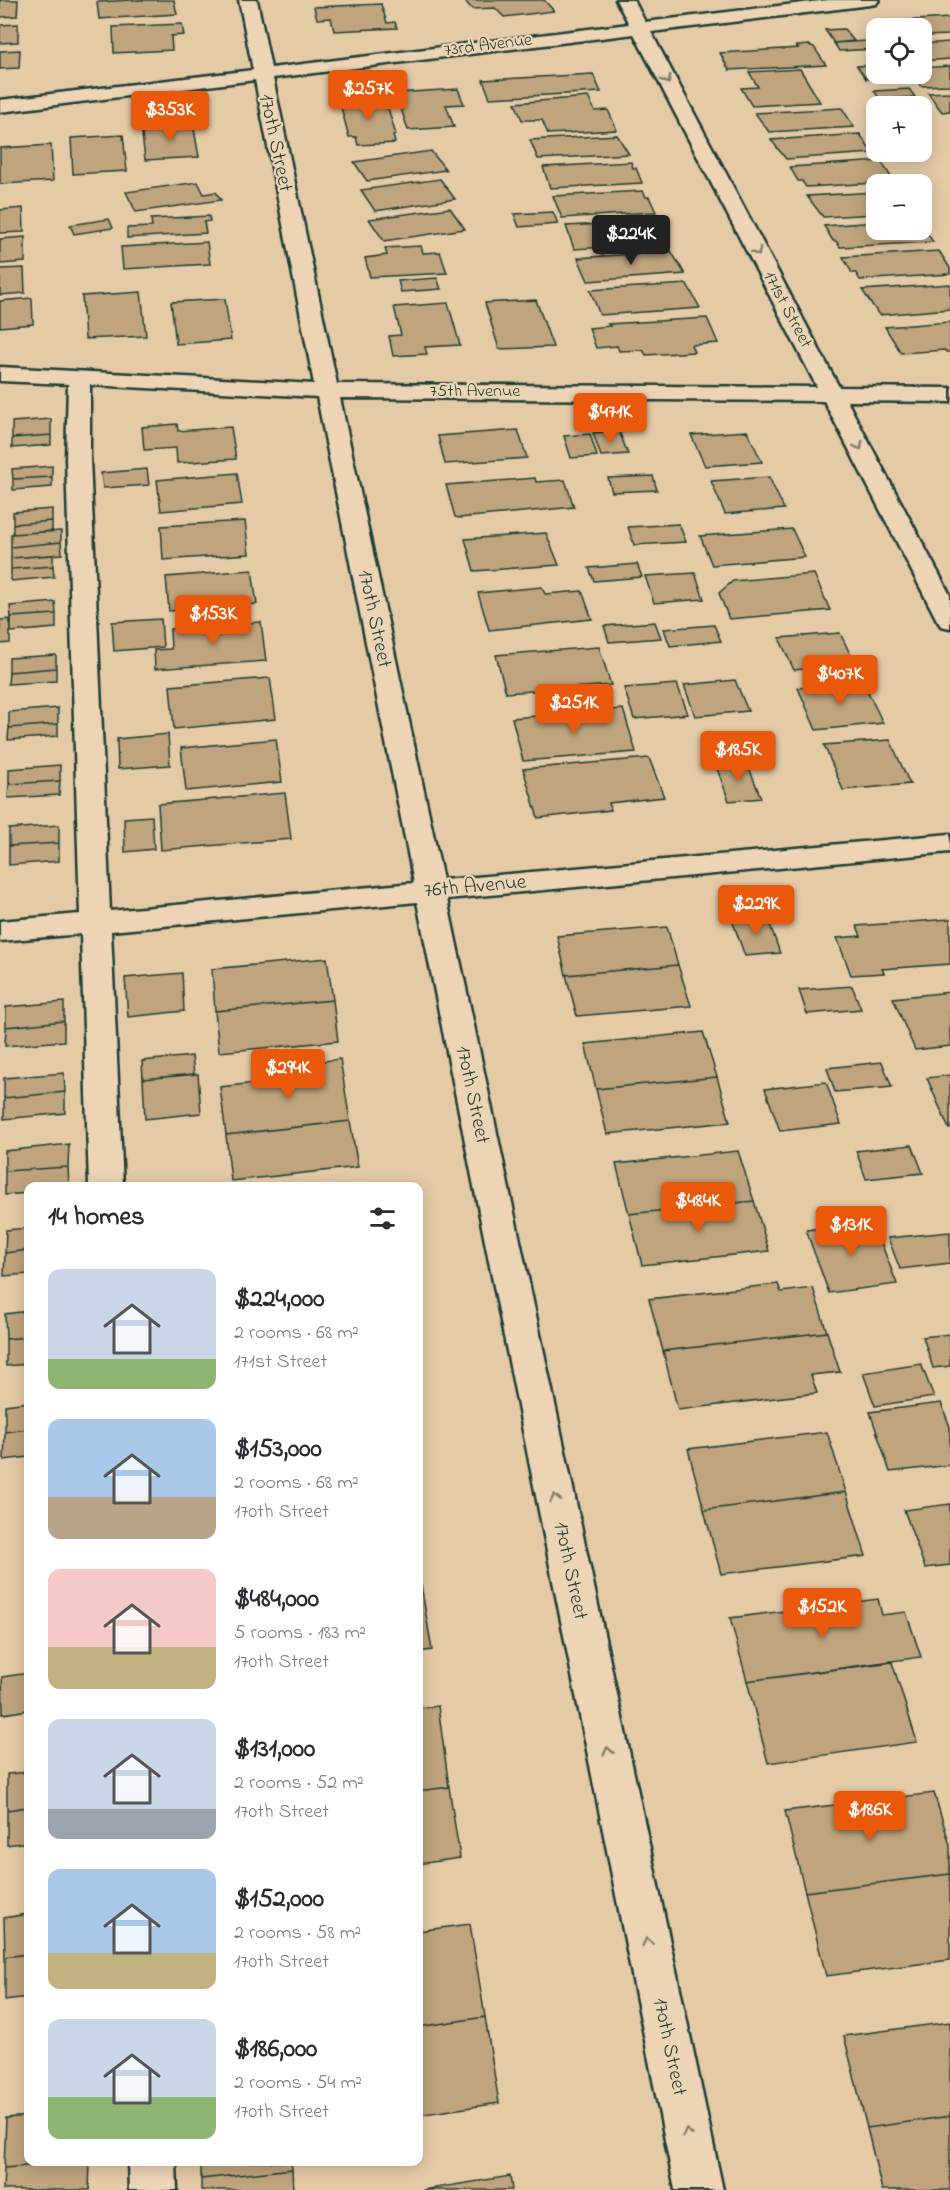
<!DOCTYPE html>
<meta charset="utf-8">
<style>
body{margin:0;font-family:"Indie Flower",sans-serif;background:#f2f2f3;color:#2b2b33;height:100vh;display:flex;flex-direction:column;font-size:22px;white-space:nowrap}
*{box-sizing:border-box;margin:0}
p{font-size:20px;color:#7c7c81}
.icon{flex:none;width:33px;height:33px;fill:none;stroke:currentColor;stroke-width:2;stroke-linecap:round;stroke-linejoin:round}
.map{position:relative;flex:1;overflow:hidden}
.panel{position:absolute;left:24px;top:1182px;width:399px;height:984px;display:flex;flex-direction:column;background:#fff;border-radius:12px;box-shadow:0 3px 15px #0003}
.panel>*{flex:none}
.tools{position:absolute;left:866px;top:18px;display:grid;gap:12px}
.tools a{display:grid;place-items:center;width:66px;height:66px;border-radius:12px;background:#fff;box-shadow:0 3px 15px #0003;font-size:30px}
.price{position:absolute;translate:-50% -51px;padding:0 14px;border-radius:6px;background:#ea580c;color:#fff;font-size:20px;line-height:39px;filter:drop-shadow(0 2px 3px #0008)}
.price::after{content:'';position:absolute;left:50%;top:36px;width:18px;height:14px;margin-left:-9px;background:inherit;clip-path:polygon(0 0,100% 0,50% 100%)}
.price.active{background:#222;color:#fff}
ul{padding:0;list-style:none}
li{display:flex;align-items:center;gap:18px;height:150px;padding:0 24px}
li span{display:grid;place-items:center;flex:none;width:168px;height:120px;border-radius:12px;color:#555}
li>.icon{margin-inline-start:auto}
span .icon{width:72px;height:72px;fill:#fffc;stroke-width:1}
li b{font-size:26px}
h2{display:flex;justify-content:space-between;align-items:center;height:72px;padding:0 24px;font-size:26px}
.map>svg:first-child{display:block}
</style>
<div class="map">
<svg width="950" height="2190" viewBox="0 0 950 2190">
<rect width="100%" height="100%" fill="#e5caa6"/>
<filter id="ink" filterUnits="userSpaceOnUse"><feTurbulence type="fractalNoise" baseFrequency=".0167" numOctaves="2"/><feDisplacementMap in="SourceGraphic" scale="12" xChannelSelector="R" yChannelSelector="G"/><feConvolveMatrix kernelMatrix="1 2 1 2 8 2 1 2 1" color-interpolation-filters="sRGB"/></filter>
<g filter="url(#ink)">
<path fill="#bfa47d" stroke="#1f3d34" stroke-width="1.5" d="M0 0H18L17 16 0 17Z
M131 0H174L177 14 99 19 97 2Z
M464 0H544L554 11 504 17 495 8 472 9Z
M381 4 387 23 395 22 397 28 334 31 331 18 317 19 314 7Z
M950 18V35L921 36V28H885L880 22Z
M18 24V42L0 43V25Z
M182 24 184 35 171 36 172 50 114 53 113 27Z
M844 29 854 41 834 43 825 30Z
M868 41 874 49 839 51 834 43Z
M950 42V59L921 61V44Z
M809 45 814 47 826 65 729 70 720 53 798 48 796 46Z
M20 50 19 68 0 69V51Z
M876 65V74H895L898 77 866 79 857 66Z
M950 66V85L921 86 912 74H921V68Z
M800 69 820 102 752 106 741 88 758 87 749 72Z
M593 74 601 92 490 98 483 80Z
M458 89 464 104 446 105 454 127 408 130 396 93Z
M909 89 915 97 880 99 874 91Z
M950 92V111L942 112 928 93Z
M588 97 595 111 608 110 617 130 548 134 542 120H522L515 103Z
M385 98 396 135H393L395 143 358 145 356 137H349L339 100Z
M842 108 854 127 769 132 755 113Z
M193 123 199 157 145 160 141 126Z
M860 134 872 153 786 159 771 140Z
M123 135 127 171 73 174 71 138Z
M617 135 629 154 538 159 530 140Z
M51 145 53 181 0 184V148Z
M431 151 446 170 367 181 354 162Z
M881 161 894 182 806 187 802 181H798L790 167Z
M631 162 633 168H636L642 183 550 188 543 167Z
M440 179 455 199 375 211 361 190Z
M198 182 204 194 216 192 221 200 136 212 126 192Z
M643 191 646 197H649L656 212 562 218 553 196Z
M876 192V214L823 217 807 196Z
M23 208 24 232 0 233V210Z
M450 208 465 229 384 241 369 219Z
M553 212 558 224 519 227 514 214Z
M209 216 210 221 204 222 206 233 127 238V228L152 227 151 219Z
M109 219 113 228 74 234 70 225Z
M657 221 669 243 574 249 566 226Z
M876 222V230H921V223L933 242 840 247 836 241H833L824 226Z
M25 237V262L0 264V239Z
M207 242 210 264 123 269 121 247Z
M421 246 423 253 440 252 447 273 370 277 365 258 387 255 385 248Z
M671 251 685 274 588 281 578 258Z
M939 251 950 268V274L860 280 856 273H852L843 257Z
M24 268 25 293 0 295V269Z
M437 278 441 289 401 292 398 281Z
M687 284 700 308 600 315 590 290Z
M950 284V309L879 315 862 290Z
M141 292 146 336 85 339 82 296Z
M32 298 33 324 0 327V301Z
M225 299 231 340 176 344 171 302Z
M536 300 553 347 499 349 485 303Z
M448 303 460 345 425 347 427 354 393 356 389 336 401 335 394 307Z
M707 318 718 343 691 345 694 352 646 355 643 350 619 351 617 346 596 348 589 328 610 326 608 324Z
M950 322V352H946L945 350 901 353 885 327Z
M51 419V435L12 438V422Z
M177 424 178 431 231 427 236 459 177 463 176 448 144 450 142 427Z
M518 430 527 458 445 464 438 436Z
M619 431 628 454 601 456 593 433Z
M747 431 762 462 705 466 691 435Z
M590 434 597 456 571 458 564 436Z
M51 435V445L12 448V438Z
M52 466V477L13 479 12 469Z
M147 469 149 485 103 488 101 473Z
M237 473 242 504 161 511 157 480Z
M653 476 657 490 612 492 608 478Z
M52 477V487L13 490V479Z
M769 477 784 509 725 514 711 481Z
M535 478 536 482 565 480 574 507 459 518 455 517 446 485Z
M52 509V521L13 524V512Z
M52 521V531L13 534V524Z
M245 521 249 554 163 560 161 526Z
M679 524 686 542 634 545 628 527Z
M792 529 805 557 712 565 700 536Z
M61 531V542L11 547V534Z
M546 533 559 565 474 571 465 539Z
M61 542 62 554 11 558V547Z
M53 555V566L11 569V558Z
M637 564 642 577 594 581 589 568Z
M53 566 54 577 11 581V569Z
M252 570 257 604 169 611 166 577Z
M695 573 704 599 654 603 645 576Z
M814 574 830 610 729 619 719 593 733 581Z
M542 587 545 594 582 591 592 619 489 630 478 593Z
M55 602 56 614 11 617 10 606Z
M56 614V628L11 632V617Z
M10 619V643L0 644V620Z
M161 619 163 647 114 651 112 622Z
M261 622 266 661 155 669 154 650 171 649 170 629Z
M655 622 661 638 609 642 604 626Z
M714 625 721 641 670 646 664 629Z
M840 633 855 664 794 670 779 638Z
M599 647 611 685 506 693 496 655Z
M56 655V668L9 672V658Z
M56 668V681L8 684 9 672Z
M270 678 276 719 174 729 170 686Z
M735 680 748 711 695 716 684 685Z
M863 682 883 723 816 730 798 688Z
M677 684 688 714 634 719 624 688Z
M58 708V724L9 728V712Z
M623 709 636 752 523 761 512 718Z
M58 724V736L8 740 9 728Z
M168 734 170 765 118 769 117 739Z
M276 739 282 782 186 791 181 748Z
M890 740 910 784 843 790 824 745Z
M649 758 664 797 609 803 611 810 538 818 523 769Z
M747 763 761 798 729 801 716 766Z
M60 765V781L9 784V769Z
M60 781 59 795 8 798 9 784Z
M285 793 291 839 161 850 158 804Z
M152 816 154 849 125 852 124 818Z
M59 825V843L9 846V829Z
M59 843V861L9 865V846Z
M767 916 780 953 745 956 732 920Z
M950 919V964L882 969 884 973 851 975 837 938 861 936 857 926Z
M667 927 678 965 566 975 557 936Z
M327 958 333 1000 215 1011 212 969Z
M678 965 691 1006 577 1016 566 975Z
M182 973 184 1011 128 1017 125 978Z
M852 986 861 1009 807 1014 799 990Z
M950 992V1046L915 1050 893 998Z
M333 1000 338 1041 219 1052 215 1011Z
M64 1002V1021L6 1027V1007Z
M64 1021V1041L5 1046 6 1027Z
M703 1032 717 1077 596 1089 585 1044Z
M192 1056 194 1074 143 1079 142 1061Z
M340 1059 350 1121 226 1135 220 1087 285 1080 283 1066Z
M882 1062 892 1087 835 1092 827 1068Z
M64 1073 65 1092 4 1098V1078Z
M198 1074 201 1113 145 1119 143 1079Z
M950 1075V1129H949L927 1078Z
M717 1077 730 1122 607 1134 596 1089Z
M826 1082 841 1124 780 1131 765 1089Z
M65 1092V1113L4 1119V1098Z
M350 1121 358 1167 231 1181 226 1135Z
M69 1144 68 1167 5 1171V1151Z
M912 1145 923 1173 866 1179 856 1151Z
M738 1151 754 1201 629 1214 616 1164Z
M68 1167 69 1186H28V1193L5 1195V1171Z
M754 1201 769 1251 642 1265 629 1214Z
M873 1222 897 1284 829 1293 806 1230Z
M28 1228V1250L5 1253 6 1230Z
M950 1232V1263L900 1269 888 1238Z
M28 1250V1274L4 1276 5 1253Z
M778 1284 781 1292 813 1288 827 1332 663 1351 649 1299Z
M28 1311V1337L6 1339 5 1314Z
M827 1332 840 1372 811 1375 817 1393 678 1410 663 1351Z
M950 1334V1366L933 1368 923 1337Z
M28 1337V1364L6 1366V1339Z
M921 1364 934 1397 875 1406 863 1373Z
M28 1402V1429L5 1432V1405Z
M941 1403 950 1427V1465L890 1472 870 1412Z
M28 1429V1457L4 1460 5 1432Z
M827 1432 846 1492 704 1510 688 1449Z
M846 1492 866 1556 721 1574 704 1510Z
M950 1504V1565L925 1568 904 1510Z
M418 1585H421L432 1650 418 1652Z
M878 1599 882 1615 906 1612 921 1657 747 1681 730 1618Z
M892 1662 917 1742 768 1763 747 1681Z
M28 1673V1710L3 1714 2 1677Z
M438 1706 449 1787 418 1791V1708Z
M28 1772V1807L7 1810V1774Z
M449 1787 460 1858 418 1864V1791Z
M934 1793 950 1845V1874L805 1892 785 1811Z
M28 1807V1842L7 1845V1810Z
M950 1874V1960L826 1976 805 1892Z
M28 1914V1954L5 1957 4 1918Z
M470 1924 485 2017 418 2027V1931Z
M28 1954V1997L5 2000V1957Z
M485 2017 499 2103 418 2115V2027Z
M950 2022V2116L867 2128 844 2036Z
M28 2116V2162H71L4 2168 6 2118Z
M950 2116V2190H882L867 2128Z
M71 2162H90L89 2190H3L4 2168Z
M201 2162H291L292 2169 201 2179Z
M292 2169 293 2190H201V2179Z
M510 2176 512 2190H423Z"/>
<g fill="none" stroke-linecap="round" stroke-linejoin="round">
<defs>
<path id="minor" d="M239 0H257L271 68 629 24 616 0H634L645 22 828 0H879L876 4 870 5 651 32 839 387 950 388V402L847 401 950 595V628L941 626 937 620 824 401 340 398 443 880 950 834V852L447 899 723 2190H675L417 902 111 931 123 1186H89L81 934 0 941V921L80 914 66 459 68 384 0 381V367L314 384 255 80 0 112V100L253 70ZM634 34 817 387 337 384 273 78ZM90 385 317 397 414 883 110 911 90 459Z
M128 2162H176L177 2190H129Z"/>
</defs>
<use href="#minor" stroke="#1f3d34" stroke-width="5"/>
<use href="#minor" fill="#ecd4b4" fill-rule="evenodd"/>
</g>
<defs><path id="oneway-chevron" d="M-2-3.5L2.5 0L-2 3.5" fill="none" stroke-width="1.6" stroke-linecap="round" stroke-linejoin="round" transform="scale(1.5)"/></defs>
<g stroke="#7b816e">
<use href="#oneway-chevron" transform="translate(667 80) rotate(62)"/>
<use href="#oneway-chevron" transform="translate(757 252) rotate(62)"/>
<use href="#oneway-chevron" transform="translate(859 446) rotate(62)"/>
<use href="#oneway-chevron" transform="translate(555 1498) rotate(-102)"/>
<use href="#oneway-chevron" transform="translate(608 1751) rotate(-102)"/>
<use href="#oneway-chevron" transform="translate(647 1942) rotate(-102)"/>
<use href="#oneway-chevron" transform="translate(687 2133) rotate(-102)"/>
</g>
</g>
<g text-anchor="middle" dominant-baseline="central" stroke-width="4.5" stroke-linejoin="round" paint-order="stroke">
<g font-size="18" fill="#1f3d34" stroke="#ecd4b4">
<text transform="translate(488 46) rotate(-7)">73rd Avenue</text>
<text transform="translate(787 310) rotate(62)">171st Street</text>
<text x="475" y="392">75th Avenue</text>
</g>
<g font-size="21" fill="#1f3d34" stroke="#ecd4b4">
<text transform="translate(275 143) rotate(78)">170th Street</text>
<text transform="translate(374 619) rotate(78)">170th Street</text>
<text transform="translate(475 887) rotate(-5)">76th Avenue</text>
<text transform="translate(472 1095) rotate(78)">170th Street</text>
<text transform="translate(570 1571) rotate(78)">170th Street</text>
<text transform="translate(669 2047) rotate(78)">170th Street</text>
</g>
</g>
</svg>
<div class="tools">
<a><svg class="icon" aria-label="locate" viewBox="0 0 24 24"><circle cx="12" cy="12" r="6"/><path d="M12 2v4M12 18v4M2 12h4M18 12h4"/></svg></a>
<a>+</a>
<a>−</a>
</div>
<b class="price" style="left:368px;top:121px">$257K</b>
<b class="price" style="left:170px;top:142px">$353K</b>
<b class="price active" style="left:631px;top:266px">$224K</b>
<b class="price" style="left:610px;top:444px">$471K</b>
<b class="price" style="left:213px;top:646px">$153K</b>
<b class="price" style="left:840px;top:706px">$407K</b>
<b class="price" style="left:574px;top:735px">$251K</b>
<b class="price" style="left:738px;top:782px">$185K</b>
<b class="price" style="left:756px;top:936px">$229K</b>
<b class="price" style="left:288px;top:1100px">$294K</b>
<b class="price" style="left:698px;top:1233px">$484K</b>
<b class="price" style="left:851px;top:1257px">$131K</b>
<b class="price" style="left:822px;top:1639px">$152K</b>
<b class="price" style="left:870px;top:1842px">$186K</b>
<section class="panel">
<h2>14 homes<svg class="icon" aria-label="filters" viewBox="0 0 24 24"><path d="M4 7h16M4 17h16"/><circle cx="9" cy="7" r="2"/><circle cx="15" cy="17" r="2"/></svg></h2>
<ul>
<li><span style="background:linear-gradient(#c9d6e8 75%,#8fb573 0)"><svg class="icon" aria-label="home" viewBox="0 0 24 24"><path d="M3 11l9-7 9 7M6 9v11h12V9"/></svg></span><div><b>$224,000</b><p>2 rooms · 68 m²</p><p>171st Street</p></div></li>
<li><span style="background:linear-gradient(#a9c7e8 65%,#b9a48a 0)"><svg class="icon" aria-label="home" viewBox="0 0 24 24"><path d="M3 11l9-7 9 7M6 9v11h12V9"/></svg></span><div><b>$153,000</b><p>2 rooms · 68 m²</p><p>170th Street</p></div></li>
<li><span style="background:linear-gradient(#f6c9c9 65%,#c2b280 0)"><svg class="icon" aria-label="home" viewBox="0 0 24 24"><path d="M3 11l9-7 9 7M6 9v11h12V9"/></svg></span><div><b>$484,000</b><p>5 rooms · 183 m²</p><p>170th Street</p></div></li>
<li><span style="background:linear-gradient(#c9d6e8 75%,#9aa5b1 0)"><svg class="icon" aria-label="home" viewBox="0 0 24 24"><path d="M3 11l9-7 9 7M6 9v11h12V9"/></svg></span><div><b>$131,000</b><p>2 rooms · 52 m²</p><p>170th Street</p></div></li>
<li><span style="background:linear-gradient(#a9c7e8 70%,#c2b280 0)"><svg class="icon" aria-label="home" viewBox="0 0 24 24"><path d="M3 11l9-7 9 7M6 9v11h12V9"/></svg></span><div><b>$152,000</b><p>2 rooms · 58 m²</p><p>170th Street</p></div></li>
<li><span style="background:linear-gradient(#c9d6e8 65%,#8fb573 0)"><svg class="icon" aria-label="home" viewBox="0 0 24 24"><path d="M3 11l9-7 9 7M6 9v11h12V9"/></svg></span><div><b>$186,000</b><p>2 rooms · 54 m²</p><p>170th Street</p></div></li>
</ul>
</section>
</div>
